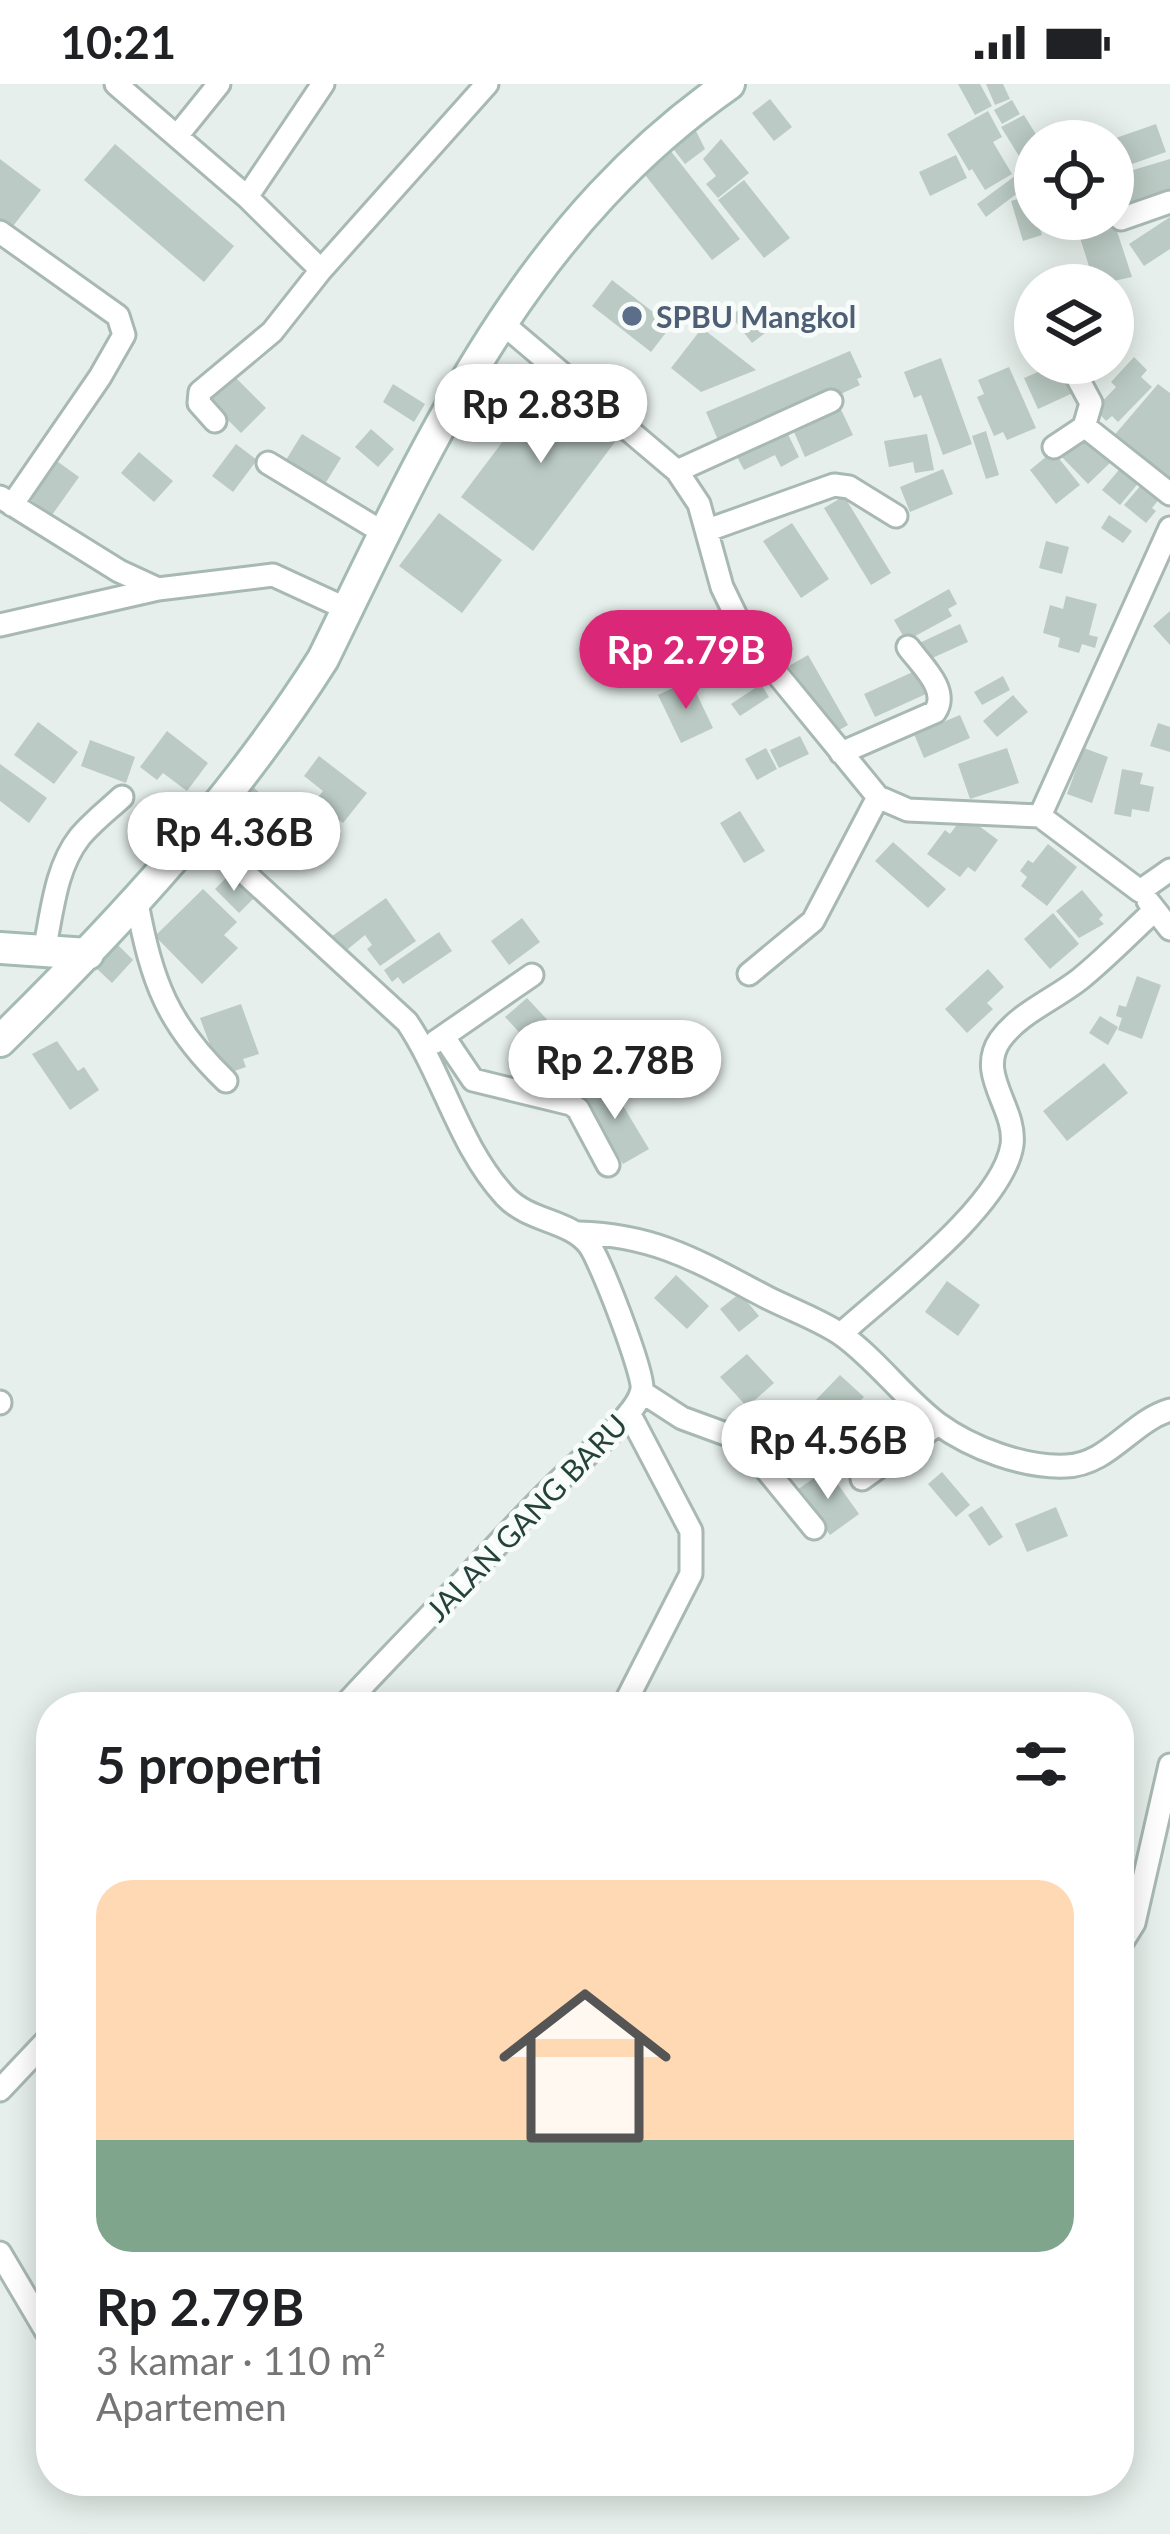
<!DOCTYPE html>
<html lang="id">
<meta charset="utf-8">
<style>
body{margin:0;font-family:Lato,sans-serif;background:#f6f6f6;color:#202124;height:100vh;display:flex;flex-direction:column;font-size:45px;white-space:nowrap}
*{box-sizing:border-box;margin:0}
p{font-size:39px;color:#757577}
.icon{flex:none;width:66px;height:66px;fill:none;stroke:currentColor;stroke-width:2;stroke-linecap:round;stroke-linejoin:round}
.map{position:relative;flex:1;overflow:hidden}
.panel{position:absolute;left:36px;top:1608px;width:1098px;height:804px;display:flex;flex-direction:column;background:#fff;border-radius:48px;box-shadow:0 6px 30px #0003}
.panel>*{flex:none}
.buttons{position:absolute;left:1014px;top:36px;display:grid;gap:24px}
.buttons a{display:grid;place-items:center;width:120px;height:120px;border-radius:50%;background:#fff;box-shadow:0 6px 30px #0003;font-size:60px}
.price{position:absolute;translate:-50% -102px;padding:0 27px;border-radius:42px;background:#fff;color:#222;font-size:39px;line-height:78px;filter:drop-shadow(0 3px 6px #0008)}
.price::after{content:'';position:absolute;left:50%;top:72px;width:36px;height:27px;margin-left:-18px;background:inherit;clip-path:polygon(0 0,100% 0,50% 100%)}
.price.selected{background:#db2777;color:#fff}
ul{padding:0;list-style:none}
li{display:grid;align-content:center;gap:24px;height:636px;padding:0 60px}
li span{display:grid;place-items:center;height:372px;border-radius:36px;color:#555}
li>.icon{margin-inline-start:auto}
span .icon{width:216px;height:216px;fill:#fffc;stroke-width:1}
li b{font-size:51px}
h2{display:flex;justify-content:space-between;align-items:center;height:144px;padding:0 60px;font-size:51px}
.status{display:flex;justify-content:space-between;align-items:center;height:84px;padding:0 60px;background:#fff;direction:ltr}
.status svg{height:33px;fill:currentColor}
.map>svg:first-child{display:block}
</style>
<div class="status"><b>10:21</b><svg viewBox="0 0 49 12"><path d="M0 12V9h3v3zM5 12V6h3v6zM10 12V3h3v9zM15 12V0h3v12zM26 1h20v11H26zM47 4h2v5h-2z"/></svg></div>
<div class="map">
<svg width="1170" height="2450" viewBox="0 0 1170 2450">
<rect width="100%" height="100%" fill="#e6efeb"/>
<path fill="#bbcac4" d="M958 0H980L992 22 975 31Z
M986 0H1003L1010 15 995 21Z
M770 15 792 43 774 57 752 29Z
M1012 16 1020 30 1002 40 994 26Z
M988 27 1002 53 993 58 1012 90 985 106 972 85 969 87 947 50Z
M1024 31 1040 57H1035V81L1027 85 1001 43Z
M1156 40 1166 68 1118 85 1113 55Z
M694 43 705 65 685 80 671 62Z
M721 55 749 89 718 114 706 100 716 92 703 75Z
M115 60 234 162 204 198 84 96Z
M670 66 740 155 712 176 642 87Z
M956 71 967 94 930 112 919 88Z
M0 75 41 106 10 146 0 138Z
M1170 75V106L1121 121 1113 92Z
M1015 92 1023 105 986 133 977 120Z
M744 96 790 154 764 174 718 116Z
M1029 112 1042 151 1023 157 1011 117Z
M1170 133V165L1144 182 1129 160Z
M1074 135H1113L1132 193 1095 201Z
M612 196 671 242 651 268 592 222Z
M745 221 765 249 752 259 731 232Z
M702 244 756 286 701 308 671 284Z
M850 267 862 293 857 295 860 301 813 323 811 317 718 356 706 328Z
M1134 273 1147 286 1141 293 1152 303 1118 338 1112 332 1106 337 1095 325 1116 303 1111 298Z
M941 274 972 360 943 371 921 311 914 314 904 288Z
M1059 279 1073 309 1038 325 1024 294Z
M1009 283 1036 344 1007 356 1003 348 994 352 977 313 984 310 978 296Z
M230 288 266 324 241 349 205 313Z
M548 297 621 350 533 467 461 413Z
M393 300 425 320 414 338 383 318Z
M1158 300 1170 309V395L1166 403 1111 355Z
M837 317 853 351 805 373 794 348 806 343 802 333Z
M783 340 799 373 781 383 775 371 744 386 733 365Z
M371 345 394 365 378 383 355 363Z
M986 347 999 391 986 395 972 352Z
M1085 347 1113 376 1088 400 1060 371Z
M302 350 341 374 320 408 281 384Z
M927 350 934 386 915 389 913 378 889 383 884 357Z
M236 360 257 376 233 408 212 392Z
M1053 367 1080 401 1056 420 1030 386Z
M139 368 173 397 154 418 121 389Z
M54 375 79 393 52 431 27 413Z
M1123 381 1141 396 1120 421 1102 406Z
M943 385 953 410 910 428 900 403Z
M1142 400 1160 414 1152 424 1156 427 1146 439 1124 421Z
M844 412 891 489 871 501 824 424Z
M439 429 502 476 462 529 399 482Z
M1109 431 1132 447 1123 459 1101 444Z
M792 439 829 495 801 514 763 457Z
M1046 457 1069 463 1062 490 1039 484Z
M949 505 957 520 948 525 952 532 906 557 894 536Z
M1066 512 1097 520 1089 551 1098 553 1095 564 1082 560 1079 569 1058 563 1060 554 1043 549 1050 521 1063 525Z
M1170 527V561L1153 542Z
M960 540 968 558 921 579 913 562Z
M738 557 752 581 728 595 714 571Z
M808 571 848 641 834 649 791 593 795 591 789 582Z
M915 587 926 610 875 633 864 610Z
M1003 592 1010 606 982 621 974 608Z
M690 596 713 644 681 659 658 611Z
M761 600 769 613 740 632 731 620Z
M1013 611 1028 628 997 653 983 637Z
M960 631 970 654 924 674 914 650Z
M38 638 78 668 54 700 14 671Z
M1158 639 1170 643V668L1150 662Z
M167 647 208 679 187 707 163 689 157 696 140 683Z
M800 652 809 670 779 684 770 666Z
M90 656 135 673 126 699 81 682Z
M766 664 777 685 757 696 745 675Z
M1007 664 1019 699 970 715 958 680Z
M1084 664 1108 673 1092 719 1067 710Z
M319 672 367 709 343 739 315 717 323 707 304 692Z
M0 680 47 714 29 739 0 717Z
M1122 685 1143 689 1140 700 1154 703 1149 728 1132 725 1131 733 1114 730Z
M251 701 278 726 260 745 234 719Z
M740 727 765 767 744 779 720 739Z
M964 731 998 756 975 788 968 783 960 793 927 770 945 746 950 750Z
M893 758 946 805 928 824 875 777Z
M1048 760 1077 783 1047 822 1021 802 1027 793 1020 787 1028 776 1033 779Z
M230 790 254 814 239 829 215 805Z
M203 805 237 838 224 851 238 864 202 900 155 852Z
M1082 806 1103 831 1099 835 1104 840 1079 854 1056 827Z
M386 814 416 857 380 882 367 865 372 861 365 851 342 870 325 857Z
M1053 829 1079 860 1050 885 1024 855Z
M522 834 540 858 509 881 491 857Z
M439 848 452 867 403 900 398 893 392 898 384 886Z
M117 860 133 876 112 899 95 883Z
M988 885 1004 903 987 919 993 925 967 949 945 925Z
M1137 892 1161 901 1142 955 1118 946 1122 934 1116 932 1119 921 1126 923Z
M527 914 555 944 533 963 505 933Z
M241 920 259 970 243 975 246 983 226 990 217 968 213 969 200 934Z
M1100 932 1118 943 1108 961 1089 949Z
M57 957 78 987 84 983 99 1006 70 1026 32 970Z
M1104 979 1128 1009 1067 1057 1043 1027Z
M607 995 649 1065 623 1080 581 1011Z
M676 1191 709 1222 687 1245 654 1214Z
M947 1197 980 1221 958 1252 925 1228Z
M740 1209 759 1232 739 1248 720 1225Z
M747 1270 774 1299 747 1323 720 1293Z
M840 1291 864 1313 811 1369 787 1346Z
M827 1385 859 1430 830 1451 797 1406Z
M942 1388 970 1421 956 1433 928 1400Z
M982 1422 1003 1453 989 1462 968 1431Z
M1056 1423 1068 1452 1027 1468 1015 1440Z
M175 1611 214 1622V1623H172Z"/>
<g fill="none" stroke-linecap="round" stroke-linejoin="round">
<defs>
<path id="street" d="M116 0 247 113
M177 52 219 0
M1121 135 1170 118
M0 148 118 232 124 251 100 293 12 421
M321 186 247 113 323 0
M501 238 677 387 699 420 722 503 737 534 778 591 878 713 908 726 1040 732 1140 807 1170 786
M1077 293 1091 319 1084 343
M215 337 199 319 200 308 272 248 321 186 487 0
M1054 363 1081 345H1088L1170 410
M268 379 384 449
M677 387 831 317
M0 413 119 487 158 505 273 491 347 525
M708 446 834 401 849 403 896 432
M0 541 158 505
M841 669 935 628C950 606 921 581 908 563
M1040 732 1170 444
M200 748 407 938C444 993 459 1062 505 1112 529 1138 570 1136 589 1161 600 1175 644 1289 642 1305 639 1328 594 1364 577 1380 538 1415 505 1453 469 1491 427 1535 384 1578 343 1623
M1148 817 1170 845
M137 819C152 898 167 940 226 997
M44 867C52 830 55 785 79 754 91 739 108 726 122 713
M749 890 813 837 878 713
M444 953 473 996 571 1020 578 1025 608 1081
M435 958 532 891
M579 1149C657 1151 701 1179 768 1214 792 1226 820 1236 842 1251 877 1276 903 1313 937 1339 971 1364 1024 1384 1066 1382 1108 1381 1132 1337 1170 1326
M841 1250C887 1208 1003 1122 1012 1061 1017 1024 976 991 1000 956 1019 929 1055 915 1080 895 1106 874 1130 849 1155 826
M642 1308 682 1334 742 1356 814 1444
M0 1318V1319
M862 1395 938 1340
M623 1623 691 1490V1447L629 1329
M1119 1863 1134 1839 1170 1681
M0 2006 51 1952
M0 2169 46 2247"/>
<path id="secondary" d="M0 864 88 870
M0 957C120 839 233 717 323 575 430 356 522 145 729 0"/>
</defs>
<use href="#street" stroke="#a8b8b2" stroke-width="27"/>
<use href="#secondary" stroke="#a4bbb3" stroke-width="36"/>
<use href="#street" stroke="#fff" stroke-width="21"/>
<use href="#secondary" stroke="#fff" stroke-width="30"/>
</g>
<circle fill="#5c6f8a" stroke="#f7fbf9" stroke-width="4.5" cx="632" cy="232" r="12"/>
<g text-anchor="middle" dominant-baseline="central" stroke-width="10" stroke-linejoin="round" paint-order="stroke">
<g font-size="30" font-weight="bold" fill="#4e5e75" stroke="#f7fbf9" text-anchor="start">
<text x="656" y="232">SPBU Mangkol</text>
</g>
<g font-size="30" fill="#24423a" stroke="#f7fbf9">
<text transform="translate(526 1433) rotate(-46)">JALAN GANG BARU</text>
</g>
</g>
</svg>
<div class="buttons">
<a><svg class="icon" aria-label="locate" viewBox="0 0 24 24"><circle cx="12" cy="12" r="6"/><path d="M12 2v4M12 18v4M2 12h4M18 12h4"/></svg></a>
<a><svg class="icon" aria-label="layers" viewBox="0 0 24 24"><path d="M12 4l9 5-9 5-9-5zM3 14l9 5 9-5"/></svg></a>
</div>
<b class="price" style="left:541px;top:382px">Rp 2.83B</b>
<b class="price selected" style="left:686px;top:628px">Rp 2.79B</b>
<b class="price" style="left:234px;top:810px">Rp 4.36B</b>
<b class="price" style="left:615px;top:1038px">Rp 2.78B</b>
<b class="price" style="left:828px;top:1418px">Rp 4.56B</b>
<section class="panel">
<h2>5 properti<svg class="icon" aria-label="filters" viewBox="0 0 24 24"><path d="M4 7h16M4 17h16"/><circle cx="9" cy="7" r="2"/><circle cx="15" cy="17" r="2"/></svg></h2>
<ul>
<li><span style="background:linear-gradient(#ffd9b3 70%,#7fa58c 0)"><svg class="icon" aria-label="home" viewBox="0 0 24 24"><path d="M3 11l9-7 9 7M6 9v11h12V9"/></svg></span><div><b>Rp 2.79B</b><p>3 kamar · 110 m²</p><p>Apartemen</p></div></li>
</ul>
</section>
</div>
